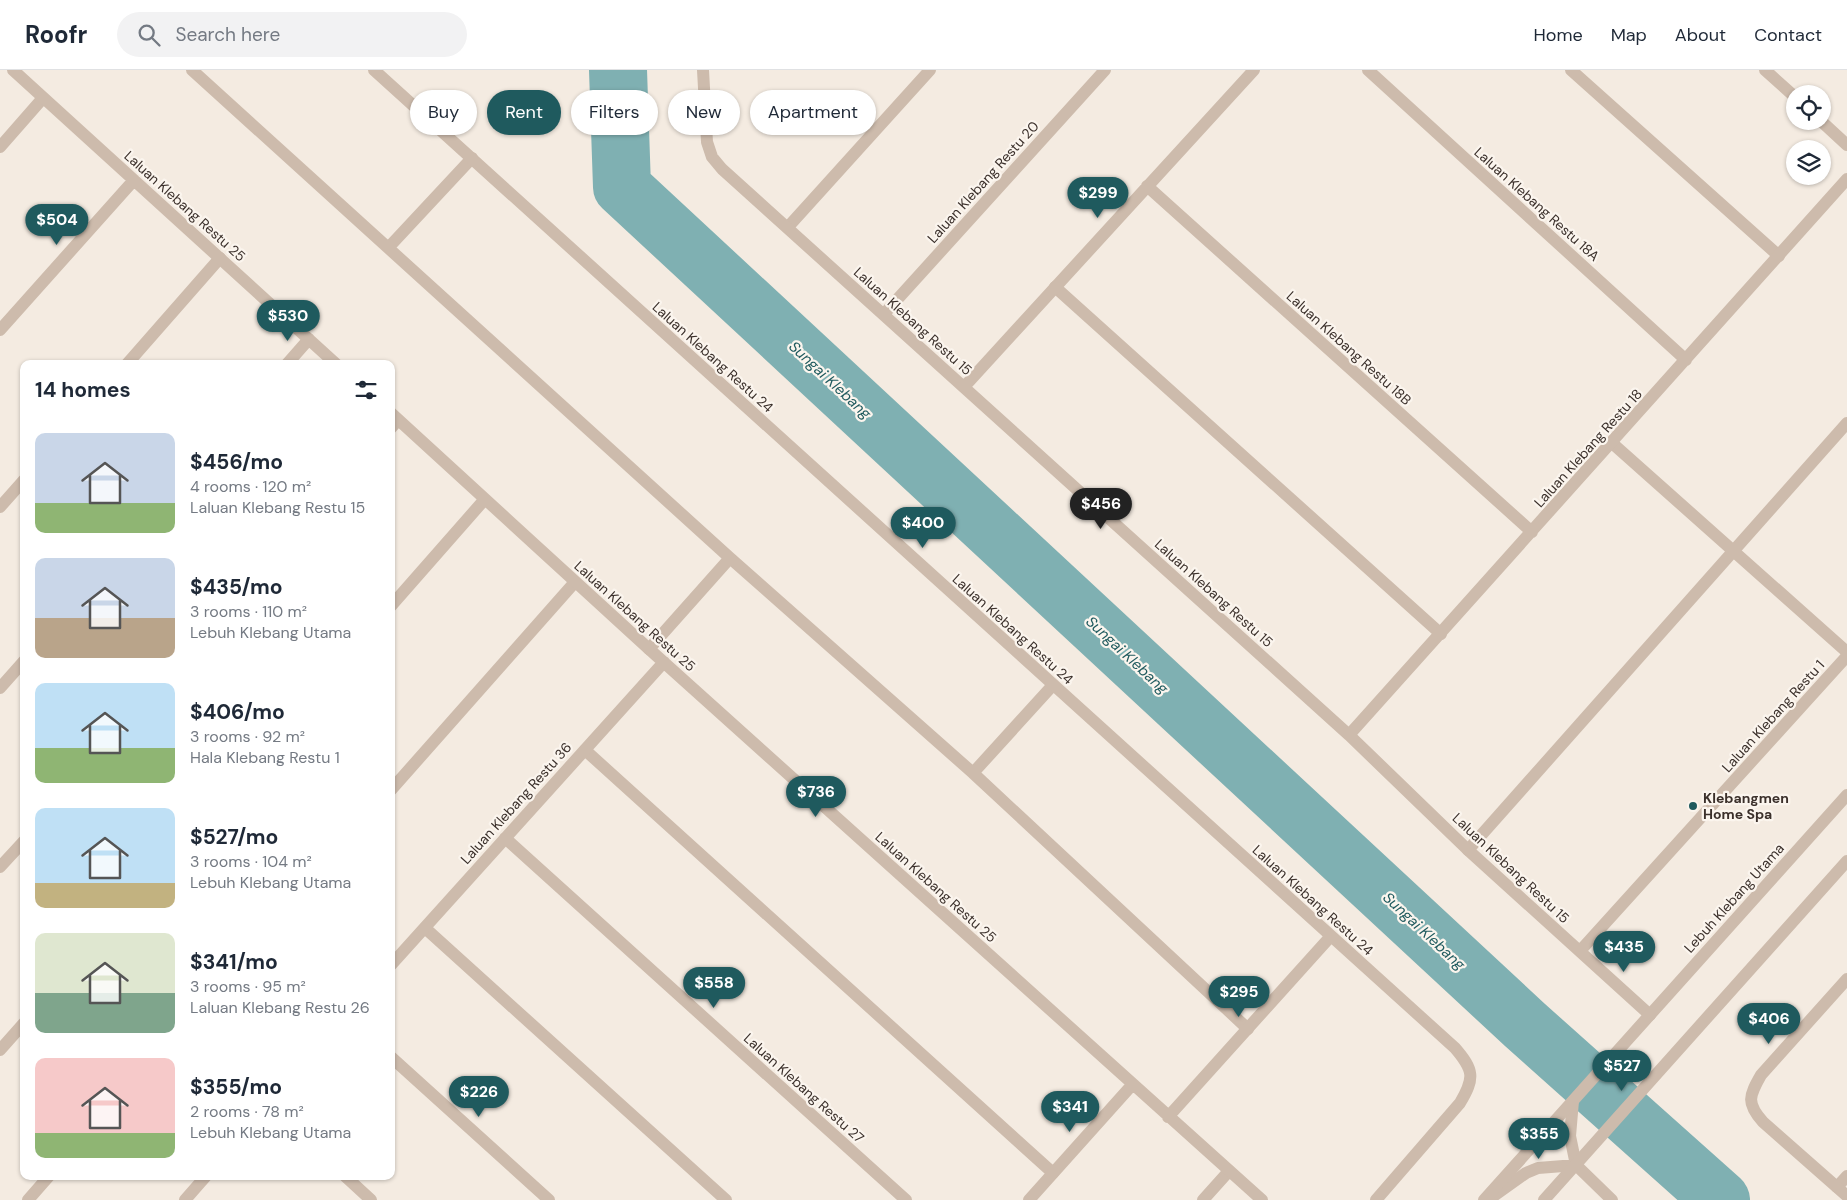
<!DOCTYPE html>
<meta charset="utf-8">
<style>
body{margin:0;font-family:"DM Sans",sans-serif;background:#f2f2f3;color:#1f2937;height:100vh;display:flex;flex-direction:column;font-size:19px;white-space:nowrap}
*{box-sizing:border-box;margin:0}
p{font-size:16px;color:#747a83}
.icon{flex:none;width:28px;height:28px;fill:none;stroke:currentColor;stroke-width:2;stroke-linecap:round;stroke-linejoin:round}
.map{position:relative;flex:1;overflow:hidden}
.side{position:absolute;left:20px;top:290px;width:375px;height:820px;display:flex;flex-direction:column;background:#fff;border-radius:10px;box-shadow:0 1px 4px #0004}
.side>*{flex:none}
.banner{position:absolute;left:410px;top:20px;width:475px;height:45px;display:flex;gap:10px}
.controls{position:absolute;left:1786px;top:15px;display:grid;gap:10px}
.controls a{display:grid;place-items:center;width:45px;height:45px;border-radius:50%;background:#fff;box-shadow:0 1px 4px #0004;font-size:25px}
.price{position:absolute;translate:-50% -42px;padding:0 11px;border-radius:18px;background:#1f5a5e;color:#fff;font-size:16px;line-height:32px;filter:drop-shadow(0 1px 2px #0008)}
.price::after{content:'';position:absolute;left:50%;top:30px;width:15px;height:11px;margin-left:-8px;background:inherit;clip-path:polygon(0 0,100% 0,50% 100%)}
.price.selected{background:#222;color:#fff}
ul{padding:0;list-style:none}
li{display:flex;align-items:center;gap:15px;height:125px;padding:0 15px}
li span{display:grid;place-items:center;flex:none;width:140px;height:100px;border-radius:10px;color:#555}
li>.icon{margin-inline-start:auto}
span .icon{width:60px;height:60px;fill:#fffc;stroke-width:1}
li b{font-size:21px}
h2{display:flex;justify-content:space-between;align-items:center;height:60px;padding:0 15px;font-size:21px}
.tag{padding:0 18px;border-radius:22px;background:#fff;box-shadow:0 1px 4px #0004;font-size:18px;line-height:45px}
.tag.selected{background:#1f5a5e;color:#fff}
header{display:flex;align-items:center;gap:30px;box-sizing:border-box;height:70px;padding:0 25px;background:#fff;border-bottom:1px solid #e0e1e3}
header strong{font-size:24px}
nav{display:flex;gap:28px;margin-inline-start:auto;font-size:18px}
.search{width:350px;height:45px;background:#f2f2f3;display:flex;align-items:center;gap:12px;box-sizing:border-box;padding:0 18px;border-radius:28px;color:#747a83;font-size:19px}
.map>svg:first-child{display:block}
</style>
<header>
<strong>Roofr</strong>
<div class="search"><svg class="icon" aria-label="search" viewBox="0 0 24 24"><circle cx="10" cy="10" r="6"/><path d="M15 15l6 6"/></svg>Search here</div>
<nav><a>Home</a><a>Map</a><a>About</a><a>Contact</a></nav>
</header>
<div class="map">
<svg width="1847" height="1130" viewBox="0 0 1847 1130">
<rect width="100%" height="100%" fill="#f4ebe1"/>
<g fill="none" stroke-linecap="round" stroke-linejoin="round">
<path stroke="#7fb0b2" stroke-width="58" d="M618 0 622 117 1525 955 1721 1130"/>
<path stroke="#cdbbac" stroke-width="12" d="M192 0 730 488 973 703 1248 959
M1571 0 1779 186
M0 77 43 28
M788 157 930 0
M389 177 472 88
M1055 217 1441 564
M127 294 220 188
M391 358 398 350
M1612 373 1847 582
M0 437 24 410
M649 579 730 488
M585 680 1053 1103
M973 703 1053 615
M391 720 575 512
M1468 780 1847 353
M0 797 24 771
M425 858 726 1130
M345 1106 371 1130
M1837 1117 1847 1106
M28 1130 49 1106
M1203 1130 1229 1101"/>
<path stroke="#cdbbac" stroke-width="12" d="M13 0 336 294
M374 0 1455 978C1474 1000 1475 1008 1460 1033L1376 1130
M703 0 707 72 712 87 722 99 1349 665 1468 780 1650 945
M1368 0 1686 290
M1765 0 1795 27
M1821 51 1847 75
M1147 116 1532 462
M884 244 1105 0
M0 260 134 110
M287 294 309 269
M964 317 1254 0
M391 343 649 579 1262 1130
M391 536 485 429
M0 618 24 591
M1349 665 1847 109
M505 768 906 1130
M1580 881 1847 586
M391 895 664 592
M1847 909 1761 1005C1749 1026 1746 1033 1763 1052L1847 1126
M0 980 24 953
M391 987 549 1130
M1573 1031 1570 1066 1576 1095
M1168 1047 1331 866
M1576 1095 1612 1130
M185 1130 206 1106
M1029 1130 1132 1015
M1488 1130 1526 1103 1538 1098 1576 1095"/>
<path stroke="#cdbbac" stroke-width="12" d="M1484 1130 1847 725
M1544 1130 1847 791"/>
</g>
<circle fill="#1f5a5e" stroke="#fbf5ee" stroke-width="2" cx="1693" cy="736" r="5"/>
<g text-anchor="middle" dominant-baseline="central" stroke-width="4.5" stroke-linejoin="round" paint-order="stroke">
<g font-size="14" fill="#3b302b" stroke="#fbf5ee">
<text transform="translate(983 112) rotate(-48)">Laluan Klebang Restu 20</text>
<text transform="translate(1537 134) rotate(42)">Laluan Klebang Restu 18A</text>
<text transform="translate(185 136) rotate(42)">Laluan Klebang Restu 25</text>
<text transform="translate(913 251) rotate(42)">Laluan Klebang Restu 15</text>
<text transform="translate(1349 278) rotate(42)">Laluan Klebang Restu 18B</text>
<text transform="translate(713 287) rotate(42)">Laluan Klebang Restu 24</text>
<text transform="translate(1588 378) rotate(-48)">Laluan Klebang Restu 18</text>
<text transform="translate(1214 523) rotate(42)">Laluan Klebang Restu 15</text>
<text transform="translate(635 546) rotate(42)">Laluan Klebang Restu 25</text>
<text transform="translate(1013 559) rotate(42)">Laluan Klebang Restu 24</text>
<text transform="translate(1773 646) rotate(-48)">Laluan Klebang Restu 1</text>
<text transform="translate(516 733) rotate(-48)">Laluan Klebang Restu 36</text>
<text transform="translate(1511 798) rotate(43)">Laluan Klebang Restu 15</text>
<text transform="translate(936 817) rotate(42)">Laluan Klebang Restu 25</text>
<text transform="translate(1734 828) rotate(-48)">Lebuh Klebang Utama</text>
<text transform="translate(1313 830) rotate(42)">Laluan Klebang Restu 24</text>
<text transform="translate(804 1018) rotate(42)">Laluan Klebang Restu 27</text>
</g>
<g font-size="14" font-weight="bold" fill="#3b302b" stroke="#fbf5ee" text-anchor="start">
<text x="1703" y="728">Klebangmen<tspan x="1703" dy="16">Home Spa</tspan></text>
</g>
<g font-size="15" font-style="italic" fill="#1f5a5e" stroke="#fbf5ee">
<text transform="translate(830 310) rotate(43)">Sungai Klebang</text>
<text transform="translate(1127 585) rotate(43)">Sungai Klebang</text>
<text transform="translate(1424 861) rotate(43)">Sungai Klebang</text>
</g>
</g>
</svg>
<div class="controls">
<a><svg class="icon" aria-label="locate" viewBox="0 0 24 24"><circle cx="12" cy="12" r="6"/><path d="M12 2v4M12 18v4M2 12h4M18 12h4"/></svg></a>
<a><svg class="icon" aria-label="layers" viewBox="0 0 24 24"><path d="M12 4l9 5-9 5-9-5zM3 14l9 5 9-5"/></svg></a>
</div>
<b class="price" style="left:1098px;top:149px">$299</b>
<b class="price" style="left:57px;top:176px">$504</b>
<b class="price" style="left:288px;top:272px">$530</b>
<b class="price selected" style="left:1101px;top:460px">$456</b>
<b class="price" style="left:923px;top:479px">$400</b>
<b class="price" style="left:816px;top:748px">$736</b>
<b class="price" style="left:1624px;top:903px">$435</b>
<b class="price" style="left:714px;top:939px">$558</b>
<b class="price" style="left:1239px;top:948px">$295</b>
<b class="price" style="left:1769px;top:975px">$406</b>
<b class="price" style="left:1622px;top:1022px">$527</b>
<b class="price" style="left:479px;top:1048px">$226</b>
<b class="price" style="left:1070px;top:1063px">$341</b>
<b class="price" style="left:1539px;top:1090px">$355</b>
<div class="banner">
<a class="tag">Buy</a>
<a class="tag selected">Rent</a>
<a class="tag">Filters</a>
<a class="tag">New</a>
<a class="tag">Apartment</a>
</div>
<section class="side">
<h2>14 homes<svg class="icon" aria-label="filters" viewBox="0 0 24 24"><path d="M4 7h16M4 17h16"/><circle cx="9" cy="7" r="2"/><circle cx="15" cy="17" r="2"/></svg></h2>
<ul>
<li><span style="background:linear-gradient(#c9d6e8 70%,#8fb573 0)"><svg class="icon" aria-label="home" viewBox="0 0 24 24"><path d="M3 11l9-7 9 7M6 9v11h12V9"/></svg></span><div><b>$456/mo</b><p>4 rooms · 120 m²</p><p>Laluan Klebang Restu 15</p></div></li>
<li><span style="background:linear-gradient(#c9d6e8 60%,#b9a48a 0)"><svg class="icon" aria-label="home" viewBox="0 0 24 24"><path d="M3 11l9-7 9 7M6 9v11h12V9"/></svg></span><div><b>$435/mo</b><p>3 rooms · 110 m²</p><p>Lebuh Klebang Utama</p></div></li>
<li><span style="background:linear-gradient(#bfe0f5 65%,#8fb573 0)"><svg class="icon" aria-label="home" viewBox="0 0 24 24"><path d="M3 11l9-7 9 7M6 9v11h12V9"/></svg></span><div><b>$406/mo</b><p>3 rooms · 92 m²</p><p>Hala Klebang Restu 1</p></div></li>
<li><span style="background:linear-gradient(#bfe0f5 75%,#c2b280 0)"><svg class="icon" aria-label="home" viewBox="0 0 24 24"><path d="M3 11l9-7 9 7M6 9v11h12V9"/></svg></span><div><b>$527/mo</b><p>3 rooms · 104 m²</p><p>Lebuh Klebang Utama</p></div></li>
<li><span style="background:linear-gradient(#dfe7d0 60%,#7fa58c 0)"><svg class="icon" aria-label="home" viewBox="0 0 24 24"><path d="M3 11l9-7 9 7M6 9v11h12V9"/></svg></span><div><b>$341/mo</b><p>3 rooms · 95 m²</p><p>Laluan Klebang Restu 26</p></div></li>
<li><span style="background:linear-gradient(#f6c9c9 75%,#8fb573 0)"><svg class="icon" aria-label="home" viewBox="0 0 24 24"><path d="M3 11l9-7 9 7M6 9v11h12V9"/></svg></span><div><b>$355/mo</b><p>2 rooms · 78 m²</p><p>Lebuh Klebang Utama</p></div></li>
</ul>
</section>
</div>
